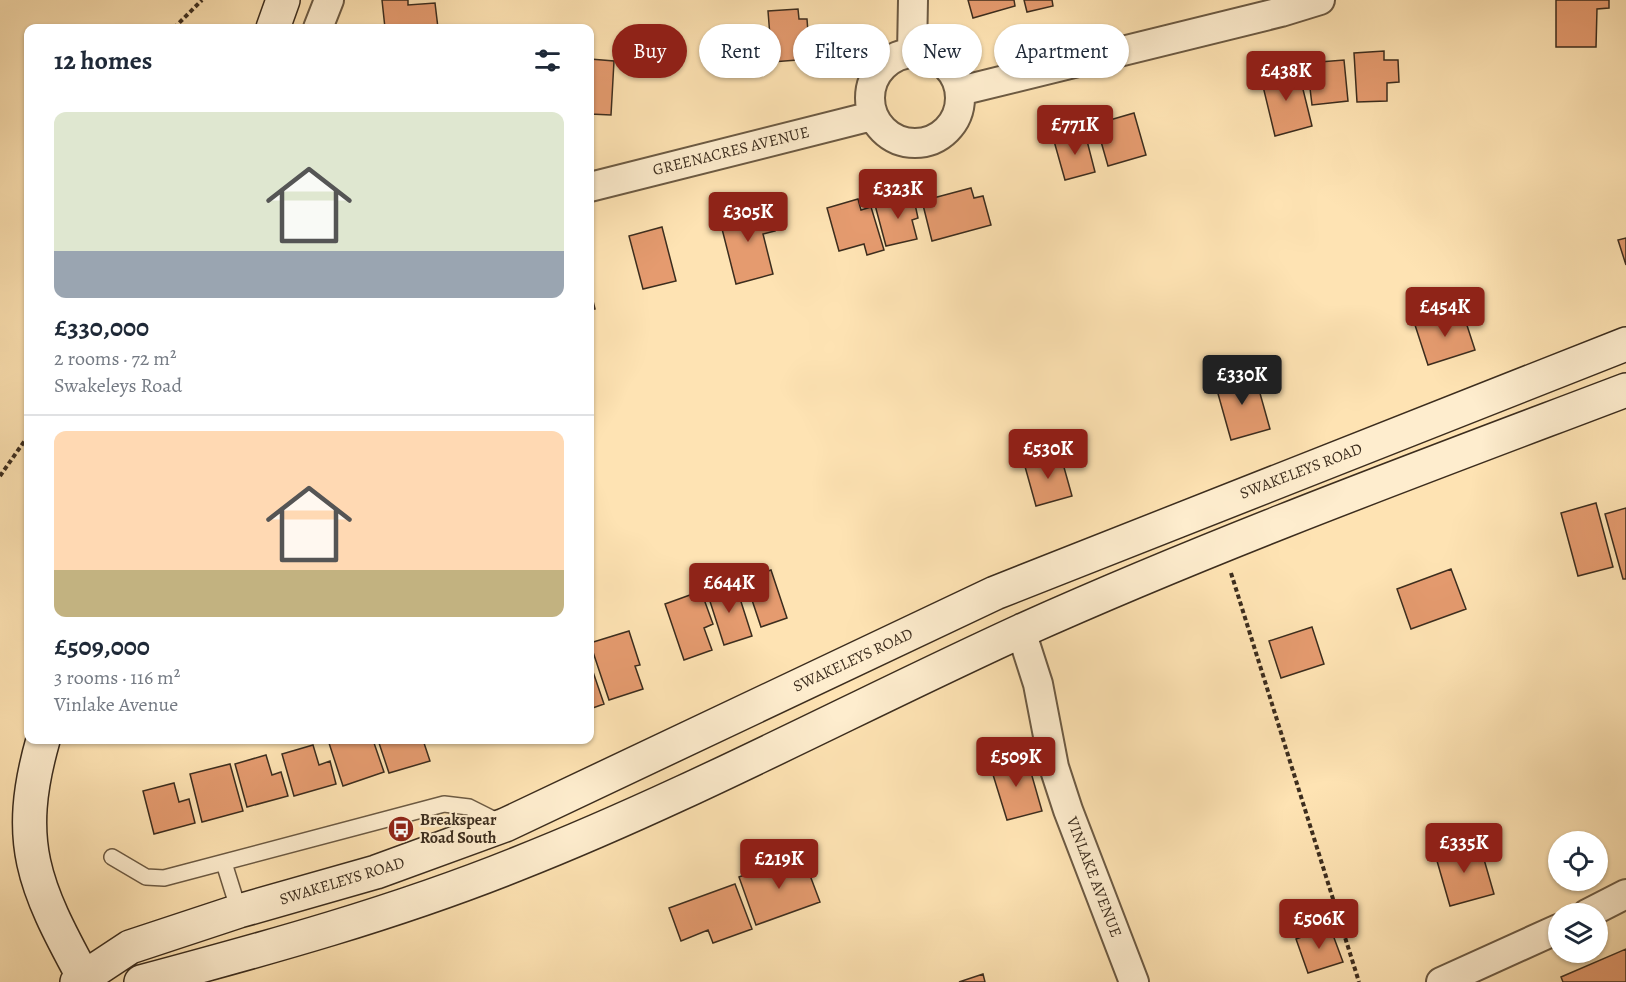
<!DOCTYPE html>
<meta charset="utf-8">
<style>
body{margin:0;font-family:Alegreya,serif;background:#f6f6f7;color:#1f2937;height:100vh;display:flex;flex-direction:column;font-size:22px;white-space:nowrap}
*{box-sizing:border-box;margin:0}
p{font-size:20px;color:#747a83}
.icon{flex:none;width:33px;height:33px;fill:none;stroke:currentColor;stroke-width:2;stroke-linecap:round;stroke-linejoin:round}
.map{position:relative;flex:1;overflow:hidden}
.details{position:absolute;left:24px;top:24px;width:570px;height:720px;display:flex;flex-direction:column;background:#fff;border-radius:12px;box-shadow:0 2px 4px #0004}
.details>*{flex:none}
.top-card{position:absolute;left:612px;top:24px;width:570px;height:54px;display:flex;gap:12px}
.tools{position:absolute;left:1548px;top:831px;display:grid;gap:12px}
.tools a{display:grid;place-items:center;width:60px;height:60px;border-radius:50%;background:#fff;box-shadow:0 2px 4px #0004;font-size:30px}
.price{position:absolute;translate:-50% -51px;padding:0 14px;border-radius:6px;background:#8f2418;color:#fff;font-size:20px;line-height:39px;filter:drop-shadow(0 2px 3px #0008)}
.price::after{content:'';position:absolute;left:50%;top:36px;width:18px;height:14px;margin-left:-9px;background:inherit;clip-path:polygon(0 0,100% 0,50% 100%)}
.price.current{background:#222;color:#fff}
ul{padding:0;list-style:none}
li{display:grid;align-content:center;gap:12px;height:318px;padding:0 30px}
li+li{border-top:2px solid #e0e1e3}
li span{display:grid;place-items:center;height:186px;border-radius:12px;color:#555}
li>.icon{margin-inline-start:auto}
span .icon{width:108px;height:108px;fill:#fffc;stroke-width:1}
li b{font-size:26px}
h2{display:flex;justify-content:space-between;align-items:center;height:72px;padding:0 30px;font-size:26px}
.pill{padding:0 21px;border-radius:27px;background:#fff;box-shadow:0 2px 4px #0004;font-size:21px;line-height:54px}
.pill.current{background:#8f2418;color:#fff}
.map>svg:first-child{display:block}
</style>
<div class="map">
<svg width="1626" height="982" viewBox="0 0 1626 982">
<rect width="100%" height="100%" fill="#fee3b3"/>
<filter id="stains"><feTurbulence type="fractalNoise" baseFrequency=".00333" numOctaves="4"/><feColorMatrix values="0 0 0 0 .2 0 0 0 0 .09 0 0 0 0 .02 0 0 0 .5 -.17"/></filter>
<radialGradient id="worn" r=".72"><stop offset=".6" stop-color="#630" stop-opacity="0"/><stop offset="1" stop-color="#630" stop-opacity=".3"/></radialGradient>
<path fill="#e59b6f" stroke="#3c2d1e" stroke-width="1.5" d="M382 0H408V5L435 3 438 28H385Z
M968 0H1014L1015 6 973 18Z
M1024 0H1052L1053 6 1027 12Z
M1556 0H1609V8L1597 9 1596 47H1556Z
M798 9 799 19H807L810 59 772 62 768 11Z
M1384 51V60H1398L1399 82 1387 83V101L1357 102 1354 53Z
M590 59 614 61 611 115 590 114Z
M1344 60 1348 101 1312 105 1307 63Z
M1298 69 1312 126 1275 136 1261 78Z
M1134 113 1146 155 1108 166 1096 124Z
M1085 133 1095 172 1065 180 1054 141Z
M971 188 974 198 983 196 991 225 932 241 922 201Z
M913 195 918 218 912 220 917 239 886 246 875 205Z
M858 199 861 210 871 207 884 250 867 255 864 244 839 251 827 208Z
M768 205 775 231 763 234 773 274 736 284 719 217Z
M662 227 676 281 643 289 629 236Z
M1626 238V265L1618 240Z
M590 289 595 309 590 310Z
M1462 310 1475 350 1428 365 1415 325Z
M1254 372 1270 429 1231 440 1215 383Z
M1060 453 1072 496 1036 506 1024 463Z
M1596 503 1613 567 1578 576 1561 513Z
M1626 508V579H1623L1605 514Z
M1451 569 1466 609 1411 629 1397 589Z
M771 570 787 618 761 627 745 579Z
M735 583 752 636 724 645 707 592Z
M701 591 713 624 704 628 712 650 684 660 665 604Z
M1312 627 1324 664 1281 678 1269 641Z
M629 631 640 665 635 666 643 689 609 700 590 643Z
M590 663 604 704 590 709Z
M328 740H373L384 772 343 786Z
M378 740H423L430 761 389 773Z
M313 745 319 765 330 761 336 784 294 796 282 754Z
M266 755 272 775 281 772 288 796 247 807 235 764Z
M1026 755 1042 811 1007 820 990 765Z
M230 764 243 811 202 822 190 774Z
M174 783 179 802 189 799 195 823 154 834 143 791Z
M1479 842 1494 894 1450 906 1435 854Z
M802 854 820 902 756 925 739 877Z
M735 884 752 929 713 943 708 930 681 941 669 908Z
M1330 927 1343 962 1308 973 1296 939Z
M1626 949V982H1563L1561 977Z
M983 974 985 982H959Z"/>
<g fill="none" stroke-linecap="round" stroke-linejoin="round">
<defs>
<path id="lane" d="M112 857 146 877 164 878 444 804 469 807 501 823
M224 863 239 911"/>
<path id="street" d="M318 28 329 0
M870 98a45 45 0 1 1 90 0a45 45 0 1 1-90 0Z
M912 53 913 0
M960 91 1281 12 1320 0
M590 187 872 116
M1021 631 1038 684 1054 767 1068 810 1134 982
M1587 914 1626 894
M1441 982 1558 929"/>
<path id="secondary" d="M273 28 283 0
M43 740C14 842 34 886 83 976
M77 982 130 947 239 911 376 872 505 825 995 593 1626 344
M141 982C268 948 395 913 517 864 689 796 853 708 1021 631 1219 542 1423 467 1626 390"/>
</defs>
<use href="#lane" stroke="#6c5a43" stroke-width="18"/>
<use href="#street" stroke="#6c5a43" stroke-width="32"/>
<use href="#secondary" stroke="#3c2d1e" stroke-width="36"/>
<path stroke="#3c2d1e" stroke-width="4" stroke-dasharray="4.5 3" stroke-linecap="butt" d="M174 28 202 0
M0 476 28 436
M1231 573 1359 982"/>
<use href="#lane" stroke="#feedce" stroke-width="15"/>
<use href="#street" stroke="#feedce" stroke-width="28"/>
<use href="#secondary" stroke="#feedce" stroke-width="33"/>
</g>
<defs>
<symbol id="bus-disc" viewBox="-11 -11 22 22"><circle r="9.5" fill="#8f2418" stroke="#feedce"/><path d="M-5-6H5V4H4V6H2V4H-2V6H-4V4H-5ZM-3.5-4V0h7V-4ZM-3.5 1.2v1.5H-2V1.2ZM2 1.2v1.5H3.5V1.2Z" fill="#fff"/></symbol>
</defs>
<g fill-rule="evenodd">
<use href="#bus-disc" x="386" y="814" width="30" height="30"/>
</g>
<g text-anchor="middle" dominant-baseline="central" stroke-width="4.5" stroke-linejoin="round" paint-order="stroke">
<g font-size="16" fill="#3c2d1e" stroke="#feedce">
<text transform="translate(731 151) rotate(-14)">GREENACRES AVENUE</text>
<text transform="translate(1301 471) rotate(-21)">SWAKELEYS ROAD</text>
<text transform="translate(853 660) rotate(-25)">SWAKELEYS ROAD</text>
<text transform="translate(1094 877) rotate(69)">VINLAKE AVENUE</text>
<text transform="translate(342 881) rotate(-17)">SWAKELEYS ROAD</text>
</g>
<g font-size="16" font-weight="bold" fill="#3c2d1e" stroke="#feedce" text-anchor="start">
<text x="420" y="820">Breakspear<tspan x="420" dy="18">Road South</tspan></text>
</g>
</g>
<rect width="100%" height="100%" filter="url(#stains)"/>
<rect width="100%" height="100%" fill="url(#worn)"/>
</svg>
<div class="tools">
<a><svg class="icon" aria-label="locate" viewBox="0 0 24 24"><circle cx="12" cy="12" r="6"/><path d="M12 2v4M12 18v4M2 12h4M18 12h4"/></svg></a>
<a><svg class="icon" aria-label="layers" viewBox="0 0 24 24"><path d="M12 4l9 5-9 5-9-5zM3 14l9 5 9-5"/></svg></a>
</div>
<b class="price" style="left:1286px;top:102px">£438K</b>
<b class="price" style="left:1075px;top:156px">£771K</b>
<b class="price" style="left:898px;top:220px">£323K</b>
<b class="price" style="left:748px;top:243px">£305K</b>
<b class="price" style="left:1445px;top:338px">£454K</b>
<b class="price current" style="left:1242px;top:406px">£330K</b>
<b class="price" style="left:1048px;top:480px">£530K</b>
<b class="price" style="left:729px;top:614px">£644K</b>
<b class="price" style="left:1016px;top:788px">£509K</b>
<b class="price" style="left:1464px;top:874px">£335K</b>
<b class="price" style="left:779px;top:890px">£219K</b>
<b class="price" style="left:1319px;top:950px">£506K</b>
<div class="top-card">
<a class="pill current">Buy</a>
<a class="pill">Rent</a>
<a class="pill">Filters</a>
<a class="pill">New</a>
<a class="pill">Apartment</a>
</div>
<section class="details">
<h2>12 homes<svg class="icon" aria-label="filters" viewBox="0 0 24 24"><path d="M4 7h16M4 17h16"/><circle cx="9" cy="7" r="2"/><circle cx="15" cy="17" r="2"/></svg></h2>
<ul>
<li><span style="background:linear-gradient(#dfe7d0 75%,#9aa5b1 0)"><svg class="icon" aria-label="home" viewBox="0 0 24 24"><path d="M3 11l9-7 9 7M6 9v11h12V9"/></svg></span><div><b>£330,000</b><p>2 rooms · 72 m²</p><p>Swakeleys Road</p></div></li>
<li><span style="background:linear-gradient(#ffd9b3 75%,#c2b280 0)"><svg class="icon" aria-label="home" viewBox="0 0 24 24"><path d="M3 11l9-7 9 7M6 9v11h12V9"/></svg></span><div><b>£509,000</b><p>3 rooms · 116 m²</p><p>Vinlake Avenue</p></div></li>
</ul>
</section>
</div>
